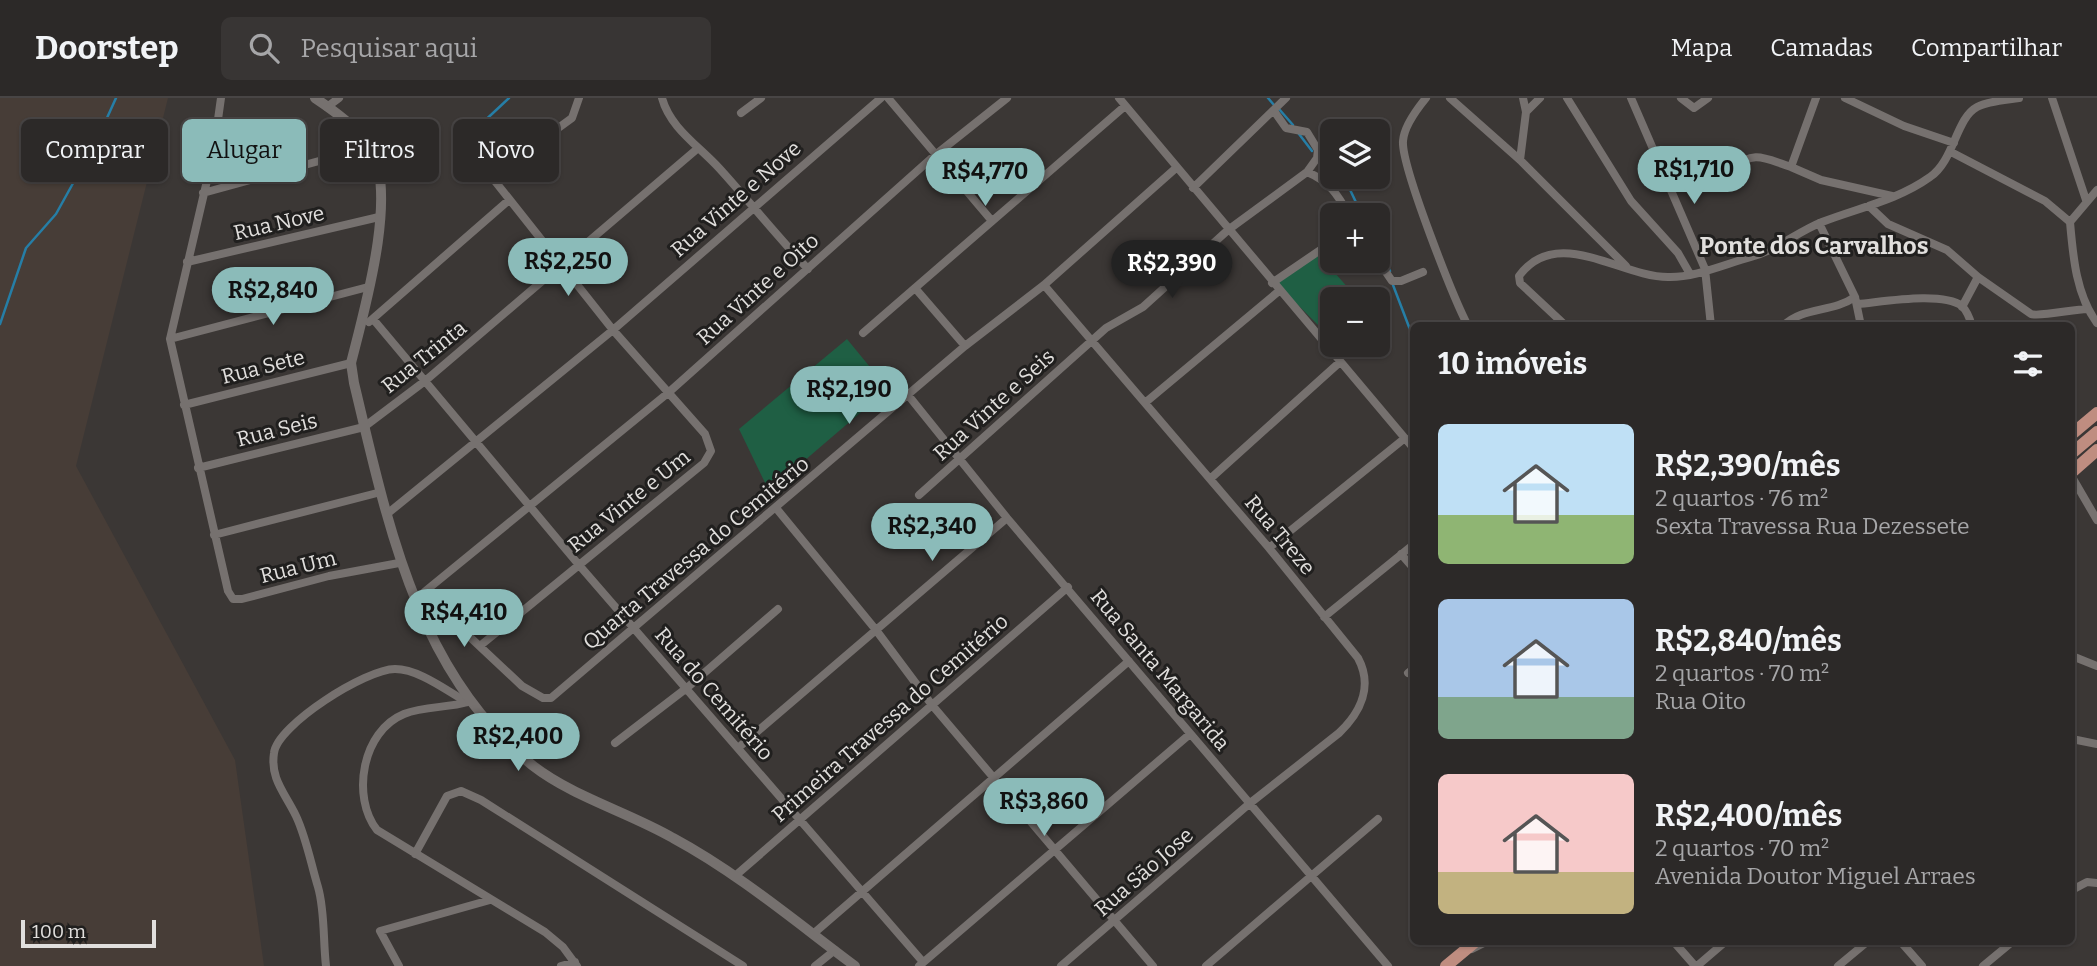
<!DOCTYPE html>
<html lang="pt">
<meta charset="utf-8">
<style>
body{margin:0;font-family:Bitter,serif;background:#383534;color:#f1f3f6;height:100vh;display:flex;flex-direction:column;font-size:26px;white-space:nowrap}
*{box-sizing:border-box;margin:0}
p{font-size:23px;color:#a6a6a8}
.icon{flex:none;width:38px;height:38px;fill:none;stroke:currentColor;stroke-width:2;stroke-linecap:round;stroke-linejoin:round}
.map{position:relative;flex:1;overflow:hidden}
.sheet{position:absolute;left:1410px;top:224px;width:665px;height:623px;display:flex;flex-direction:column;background:#2c2928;border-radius:10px;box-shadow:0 2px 5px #0004,0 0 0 2px #484545}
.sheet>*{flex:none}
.top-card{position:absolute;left:21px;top:21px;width:665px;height:63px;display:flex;gap:14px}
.controls{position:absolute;left:1320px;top:21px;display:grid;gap:14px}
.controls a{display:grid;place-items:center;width:70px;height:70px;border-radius:10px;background:#2c2928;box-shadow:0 2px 5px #0004,0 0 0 2px #484545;font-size:35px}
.scale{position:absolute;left:21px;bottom:18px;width:135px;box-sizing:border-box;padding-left:7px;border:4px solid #e1dfdd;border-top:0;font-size:19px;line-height:24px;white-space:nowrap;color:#e1dfdd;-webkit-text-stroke:5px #201f1e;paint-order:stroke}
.price{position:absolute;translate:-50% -60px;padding:0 16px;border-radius:24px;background:#8bbbb9;color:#111;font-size:23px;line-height:46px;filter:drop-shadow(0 2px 4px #0008)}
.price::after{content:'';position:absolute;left:50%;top:42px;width:21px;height:16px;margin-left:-10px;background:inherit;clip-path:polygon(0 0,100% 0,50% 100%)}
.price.on{background:#222;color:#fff}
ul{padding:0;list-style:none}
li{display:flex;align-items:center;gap:21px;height:175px;padding:0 28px}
li span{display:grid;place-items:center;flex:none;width:196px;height:140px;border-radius:10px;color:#555}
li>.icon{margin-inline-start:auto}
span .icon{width:84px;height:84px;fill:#fffc;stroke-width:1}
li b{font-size:30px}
h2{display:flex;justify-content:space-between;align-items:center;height:84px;padding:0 28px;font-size:30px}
.tag{padding:0 24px;border-radius:10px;background:#2c2928;box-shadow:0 2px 5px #0004,0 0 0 2px #484545;font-size:24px;line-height:63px}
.tag.on{background:#8bbbb9;color:#111}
header{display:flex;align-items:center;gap:42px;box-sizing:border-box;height:98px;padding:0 35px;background:#2c2928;border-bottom:2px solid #484545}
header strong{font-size:33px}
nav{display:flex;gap:38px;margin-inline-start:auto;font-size:24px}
.search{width:490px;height:63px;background:#383534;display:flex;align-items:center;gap:18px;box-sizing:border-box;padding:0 24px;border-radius:10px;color:#a6a6a8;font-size:26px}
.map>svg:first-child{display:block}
</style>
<header>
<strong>Doorstep</strong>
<div class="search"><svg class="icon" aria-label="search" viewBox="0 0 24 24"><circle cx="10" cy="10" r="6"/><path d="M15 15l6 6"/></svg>Pesquisar aqui</div>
<nav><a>Mapa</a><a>Camadas</a><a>Compartilhar</a></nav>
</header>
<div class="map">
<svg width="2097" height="868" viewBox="0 0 2097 868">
<rect width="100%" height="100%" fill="#3b3735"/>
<path fill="#473d37" d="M0 0H168L76 368 235 662 264 868H0Z"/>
<path fill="#1f5f44" d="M1319 157 1358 201H1332V234L1328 237 1276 185Z
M847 241 888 291 769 393 739 331Z"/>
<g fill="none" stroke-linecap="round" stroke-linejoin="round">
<path stroke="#267ea6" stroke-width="2.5" d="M1268 0 1274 7
M1279 11 1293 27
M478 29 509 0
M1299 36 1312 53
M1324 63 1332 69
M1344 79 1362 117
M1377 146 1390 173
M1393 187 1414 242
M0 226 26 150 56 116 97 42 116 0"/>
<path stroke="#76716f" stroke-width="8" d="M221 0 213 57 170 241 228 493 233 501H242L329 478 399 465
M662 0C670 30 699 48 719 70 749 103 777 138 808 171
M888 0 992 123
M1119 0 1414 351
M1426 0C1417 11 1404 28 1403 43 1401 68 1454 201 1468 228
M1450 0 1520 62 1626 168
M1523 0 1526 14
M1567 0 1631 103 1678 155 1690 176
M1631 0 1705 171 1711 228
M1681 0 1694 10 1708 0
M1816 0 1791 69 1821 82 1892 98
M1845 0 1904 28 1954 45
M2052 0 2086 102
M327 9 339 0
M1274 13 1286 30 1307 34 1318 52 1317 60 1307 74
M741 15 761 0
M460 39 613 232 705 336 711 353 704 365 481 547
M1951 54 2045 103 2070 124
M1520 62 1526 14 1540 0
M1732 71C1755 51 1765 61 1791 69
M491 79 572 20 579 0
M1193 90 1286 0
M2097 92 2070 124C2073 158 2076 197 2097 225
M203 95 370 49
M1869 108 1888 126 1947 152 1978 179 2031 216C2039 219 2075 211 2087 211
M1819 125 1855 199 1861 228
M1377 161 1392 183H1401L1423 174
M187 164 379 119
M1272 185 1332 144
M1044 187 1269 450 1358 560C1373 588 1361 614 1339 635L1249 706 1061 868
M915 190 965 248
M1858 206C1882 204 1942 193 1962 208 1967 213 1970 221 1972 228
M1962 209 1978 179
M373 221 579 467 923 864
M369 224 509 102
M1566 228 1520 185 1519 178C1557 126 1620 179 1668 179 1694 180 1725 166 1751 159 1777 152 1797 134 1822 124 1858 110 1898 102 1930 79 1954 63 1956 20 1977 9 1988 3 2006 2 2019 0
M1783 228C1803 208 1832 215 1855 199
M863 235 1125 8
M170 241 368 189
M908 297 1007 420 1388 868
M1146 304 1279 193
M184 307 351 265
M198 370 364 329 425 283 697 51
M2072 379 2097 422
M1210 381 1340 264
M919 397 1106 230 1143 209 1228 132 1307 74C1329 83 1338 97 1349 117
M776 410 876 532 932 607 1153 868
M387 416 613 232 881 0
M214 437 381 394
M1269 450 1405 340
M1401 456 1414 471
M423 495 522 588 543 600H551L965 248 1044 187 1176 70
M422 499 423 495 668 295 934 58 1007 0
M1324 519 1414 446
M2072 558 2097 568
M1408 575 1414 570
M468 604C448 610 424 608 404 616 362 633 351 699 377 732L545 834 563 849 577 868
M2072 641 2097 646
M615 645 688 589 778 511
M738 650 1007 420
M415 756 447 698 461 693 481 702 743 868
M735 778 1068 489
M2072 792 2087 784 2097 785
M813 836 1129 563
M1674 844 1695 868
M1901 844 1922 868
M1472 851 1486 844
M326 868C323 843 325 813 318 789 311 766 306 739 296 718 285 695 270 681 274 655 277 627 366 571 395 571 419 571 447 593 467 604
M399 868 380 833 490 802
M561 868 575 864
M815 868 835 852
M919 868 1190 636
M1206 868 1378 721
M1697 868 1725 844
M1838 868 1867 844
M1983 868 2012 844"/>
<path stroke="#76716f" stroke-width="10" d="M315 0C333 12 360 31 371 50 398 97 364 213 351 265L354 285C387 422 416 574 532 667 573 699 628 714 673 740 738 775 796 824 855 868"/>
<path stroke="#bf8d80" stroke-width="12" d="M2072 336 2097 315
M2072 355 2097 334
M2072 374 2097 352
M1446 868 1475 844"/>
</g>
<g text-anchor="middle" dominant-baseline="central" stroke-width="6" stroke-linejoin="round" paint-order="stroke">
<g font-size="21" fill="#e1dfdd" stroke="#201f1e">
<text transform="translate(736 101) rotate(-41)">Rua Vinte e Nove</text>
<text transform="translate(279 125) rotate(-13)">Rua Nove</text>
<text transform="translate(758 191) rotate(-42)">Rua Vinte e Oito</text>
<text transform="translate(424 259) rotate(-39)">Rua Trinta</text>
<text transform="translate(263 269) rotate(-14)">Rua Sete</text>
<text transform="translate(994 307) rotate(-42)">Rua Vinte e Seis</text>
<text transform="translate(277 332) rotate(-14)">Rua Seis</text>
<text transform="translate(629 403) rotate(-39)">Rua Vinte e Um</text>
<text transform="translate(1280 437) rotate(50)">Rua Treze</text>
<text transform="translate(696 455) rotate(-40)">Quarta Travessa do Cemitério</text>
<text transform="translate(298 469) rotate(-14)">Rua Um</text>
<text transform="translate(1160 572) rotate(50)">Rua Santa Margarida</text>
<text transform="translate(714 596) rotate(49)">Rua do Cemitério</text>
<text transform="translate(890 620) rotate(-41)">Primeira Travessa do Cemitério</text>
<text transform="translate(1144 774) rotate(-41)">Rua São Jose</text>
</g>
<g font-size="24" font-weight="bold" fill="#e1dfdd" stroke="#201f1e">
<text x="1814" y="148">Ponte dos Carvalhos</text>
</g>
</g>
</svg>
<div class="controls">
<a><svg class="icon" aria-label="layers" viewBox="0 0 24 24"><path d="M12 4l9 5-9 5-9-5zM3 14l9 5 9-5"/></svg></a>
<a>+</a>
<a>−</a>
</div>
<div class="scale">100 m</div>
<b class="price" style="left:1694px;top:108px">R$1,710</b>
<b class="price" style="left:985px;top:110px">R$4,770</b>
<b class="price" style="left:568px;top:200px">R$2,250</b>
<b class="price on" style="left:1172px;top:202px">R$2,390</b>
<b class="price" style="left:273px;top:229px">R$2,840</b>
<b class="price" style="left:849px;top:328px">R$2,190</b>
<b class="price" style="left:932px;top:465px">R$2,340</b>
<b class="price" style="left:464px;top:551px">R$4,410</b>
<b class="price" style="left:518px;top:675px">R$2,400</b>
<b class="price" style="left:1044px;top:740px">R$3,860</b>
<div class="top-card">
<a class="tag">Comprar</a>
<a class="tag on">Alugar</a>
<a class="tag">Filtros</a>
<a class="tag">Novo</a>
</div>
<section class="sheet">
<h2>10 imóveis<svg class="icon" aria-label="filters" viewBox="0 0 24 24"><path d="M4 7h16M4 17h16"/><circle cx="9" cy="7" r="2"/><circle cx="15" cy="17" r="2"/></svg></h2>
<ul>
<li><span style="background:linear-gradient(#bfe0f5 65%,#8fb573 0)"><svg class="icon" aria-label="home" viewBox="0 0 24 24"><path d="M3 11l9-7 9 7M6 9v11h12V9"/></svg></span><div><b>R$2,390/mês</b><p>2 quartos · 76 m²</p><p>Sexta Travessa Rua Dezessete</p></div></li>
<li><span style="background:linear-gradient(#a9c7e8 70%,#7fa58c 0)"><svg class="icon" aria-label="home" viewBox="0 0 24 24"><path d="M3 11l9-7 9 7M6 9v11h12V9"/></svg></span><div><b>R$2,840/mês</b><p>2 quartos · 70 m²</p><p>Rua Oito</p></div></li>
<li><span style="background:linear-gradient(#f6c9c9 70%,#c2b280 0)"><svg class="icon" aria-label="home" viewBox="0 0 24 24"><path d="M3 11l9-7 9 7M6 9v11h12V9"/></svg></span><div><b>R$2,400/mês</b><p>2 quartos · 70 m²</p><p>Avenida Doutor Miguel Arraes</p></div></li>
</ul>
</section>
</div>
